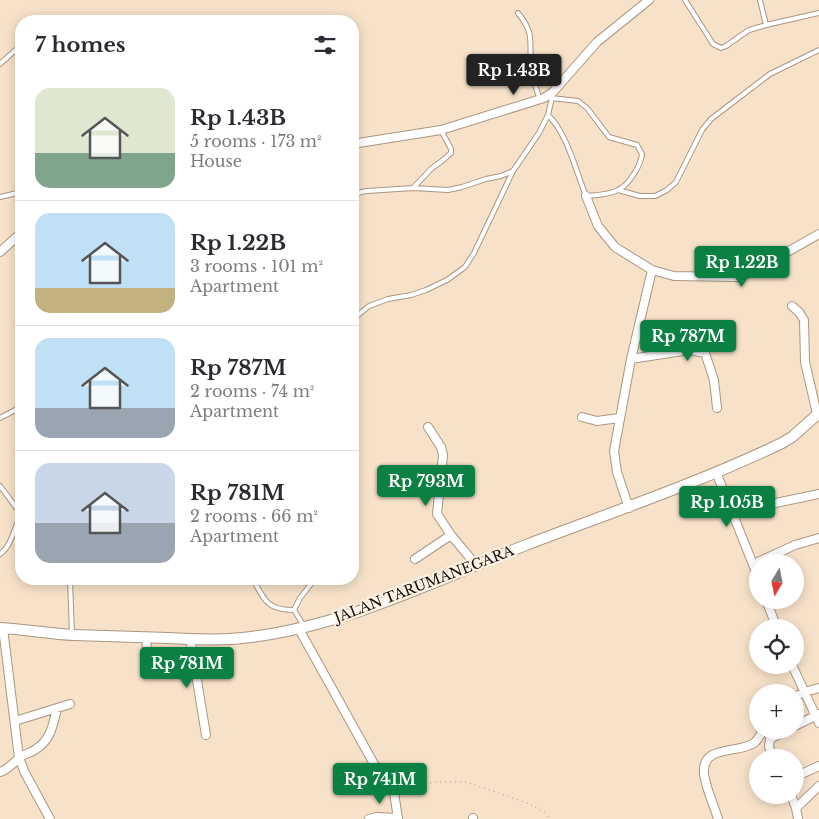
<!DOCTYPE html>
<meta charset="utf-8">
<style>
body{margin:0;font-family:"Libre Baskerville",serif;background:#f7f7f7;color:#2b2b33;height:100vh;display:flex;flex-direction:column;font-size:19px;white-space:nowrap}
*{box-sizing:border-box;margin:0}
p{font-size:16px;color:#7c7c81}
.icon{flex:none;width:28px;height:28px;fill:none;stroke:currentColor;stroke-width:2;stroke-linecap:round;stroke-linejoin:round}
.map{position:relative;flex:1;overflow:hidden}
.side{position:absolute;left:15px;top:15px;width:344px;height:570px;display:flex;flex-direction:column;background:#fff;border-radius:20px;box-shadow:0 2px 12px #0003}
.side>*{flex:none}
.needle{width:32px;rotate:190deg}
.tools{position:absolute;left:749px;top:554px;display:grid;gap:10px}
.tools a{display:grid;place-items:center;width:55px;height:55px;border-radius:50%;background:#fff;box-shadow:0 2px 12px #0003;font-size:25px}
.price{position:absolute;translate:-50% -42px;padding:0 11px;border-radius:5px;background:#0b8043;color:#fff;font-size:16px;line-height:32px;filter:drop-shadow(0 1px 2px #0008)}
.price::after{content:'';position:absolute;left:50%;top:30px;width:15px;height:11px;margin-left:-8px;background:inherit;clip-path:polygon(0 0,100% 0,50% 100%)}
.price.active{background:#222;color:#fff}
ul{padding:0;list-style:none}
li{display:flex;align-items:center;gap:15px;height:125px;padding:0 20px}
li+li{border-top:1px solid #e1e1e2}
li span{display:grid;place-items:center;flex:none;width:140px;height:100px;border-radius:15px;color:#555}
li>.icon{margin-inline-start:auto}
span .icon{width:60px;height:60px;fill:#fffc;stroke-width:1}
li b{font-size:21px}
h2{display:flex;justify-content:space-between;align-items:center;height:60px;padding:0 20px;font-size:21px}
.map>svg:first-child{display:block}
</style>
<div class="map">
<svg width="819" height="819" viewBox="0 0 819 819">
<rect width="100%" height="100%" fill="#f7e2c9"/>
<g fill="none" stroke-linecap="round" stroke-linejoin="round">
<defs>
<path id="service" d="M685 0 713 44 721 48 726 46 749 30 766 25 760 0
M518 13C535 34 529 40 531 65 532 77 536 88 540 100
M766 25 819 13
M0 64 21 45
M548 115C567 133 576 171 586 196 595 195 609 195 618 190 629 185 641 165 642 154L637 145 609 137 587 108 578 101 551 98
M413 188 432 168 442 161 451 153V149L441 130
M618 190 640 196H655L667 190 676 182 702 130 711 119 770 74 819 50
M0 197 21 192
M352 197 361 192 367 191 413 188 448 190 462 187 486 179 501 176 513 171
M352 320 369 306 388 299 411 295 426 290 447 280 465 267 474 253 513 171 539 133 548 115 553 93
M0 418 21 407
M0 486 21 514
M0 554C12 546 14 527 21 515
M70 579 72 635
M253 579C264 600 267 610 294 610L304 626
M294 610 300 598 315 579"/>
<path id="minor" d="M352 144 441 130 544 98 553 92 597 42 649 0
M586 196 598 226 615 247 652 270 674 276 738 277 752 272 819 234
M0 252 21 233
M792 306 799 312 804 320 805 362 817 414
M631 359 689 350 705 353 714 380 717 408
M582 417 597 421 619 418
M428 427 441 447 443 455 437 514 451 535 476 565
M716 472 758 577
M629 508 617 472 614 451 631 359 652 270
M732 512 819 494
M415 559 451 535
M758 562 795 545 819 538
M766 600 777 628
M3 628 19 758 25 773 50 819
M299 629 374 764 394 792 398 819
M146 637 149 674
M190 638 206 735
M792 665 819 723
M795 697 804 692 819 688
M15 721 70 704
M795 726 819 714
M773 758 769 747 770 739 787 730
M0 772C8 770 13 763 19 758 24 754 31 753 36 749 51 740 53 724 57 709
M795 777 819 766
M791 795 796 808 798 819
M796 808 819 786
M473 818V819
M369 819 377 817 398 818
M718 819C714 805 706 789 704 774 701 744 739 754 754 743 758 740 761 734 763 730"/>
<path id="tertiary" d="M0 628C25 629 49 634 74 635 105 636 137 637 168 638 192 639 218 641 242 638 342 628 434 581 526 545 612 512 699 483 782 443L792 437 819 413"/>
</defs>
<use href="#service" stroke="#aa9680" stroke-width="6"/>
<use href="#minor" stroke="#aa9680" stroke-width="10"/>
<use href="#tertiary" stroke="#aa9680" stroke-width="12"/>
<path stroke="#a29380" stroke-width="1" stroke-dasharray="1 4" stroke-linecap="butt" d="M401 790 434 782H466L527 803 544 812 550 819"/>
<use href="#service" stroke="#fff" stroke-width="4"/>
<use href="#minor" stroke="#fff" stroke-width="8"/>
<use href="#tertiary" stroke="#fff" stroke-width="10"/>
</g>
<g text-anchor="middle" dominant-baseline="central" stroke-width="4.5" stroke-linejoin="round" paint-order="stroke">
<g font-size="14" fill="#130d05" stroke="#fdf1e2">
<text transform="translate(424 584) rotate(-21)">JALAN TARUMANEGARA</text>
</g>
</g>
</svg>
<div class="tools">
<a><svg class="needle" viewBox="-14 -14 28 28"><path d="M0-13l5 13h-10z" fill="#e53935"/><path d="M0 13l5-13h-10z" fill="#7c7c81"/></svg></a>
<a><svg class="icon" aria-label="locate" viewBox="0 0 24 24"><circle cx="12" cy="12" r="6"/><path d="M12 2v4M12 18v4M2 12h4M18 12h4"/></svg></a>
<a>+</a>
<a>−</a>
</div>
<b class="price active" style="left:514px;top:96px">Rp 1.43B</b>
<b class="price" style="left:742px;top:288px">Rp 1.22B</b>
<b class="price" style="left:688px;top:362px">Rp 787M</b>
<b class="price" style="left:426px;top:507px">Rp 793M</b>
<b class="price" style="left:727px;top:528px">Rp 1.05B</b>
<b class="price" style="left:187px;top:689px">Rp 781M</b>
<b class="price" style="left:380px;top:805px">Rp 741M</b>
<section class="side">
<h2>7 homes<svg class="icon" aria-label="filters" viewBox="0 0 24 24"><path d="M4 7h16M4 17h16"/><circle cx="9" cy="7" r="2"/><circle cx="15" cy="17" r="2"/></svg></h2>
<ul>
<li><span style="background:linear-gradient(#dfe7d0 65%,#7fa58c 0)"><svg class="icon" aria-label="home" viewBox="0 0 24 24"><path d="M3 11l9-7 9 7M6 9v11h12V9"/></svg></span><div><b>Rp 1.43B</b><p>5 rooms · 173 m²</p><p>House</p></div></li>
<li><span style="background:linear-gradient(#bfe0f5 75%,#c2b280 0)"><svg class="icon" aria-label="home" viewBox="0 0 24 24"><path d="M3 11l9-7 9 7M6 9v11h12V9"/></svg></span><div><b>Rp 1.22B</b><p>3 rooms · 101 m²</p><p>Apartment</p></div></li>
<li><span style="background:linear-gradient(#bfe0f5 70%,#9aa5b1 0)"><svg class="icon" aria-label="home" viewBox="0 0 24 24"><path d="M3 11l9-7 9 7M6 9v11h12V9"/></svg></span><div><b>Rp 787M</b><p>2 rooms · 74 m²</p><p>Apartment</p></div></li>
<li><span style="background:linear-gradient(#c9d6e8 60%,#9aa5b1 0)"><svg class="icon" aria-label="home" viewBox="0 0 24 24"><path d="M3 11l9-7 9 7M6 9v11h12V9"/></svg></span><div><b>Rp 781M</b><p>2 rooms · 66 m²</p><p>Apartment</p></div></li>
</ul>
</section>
</div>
